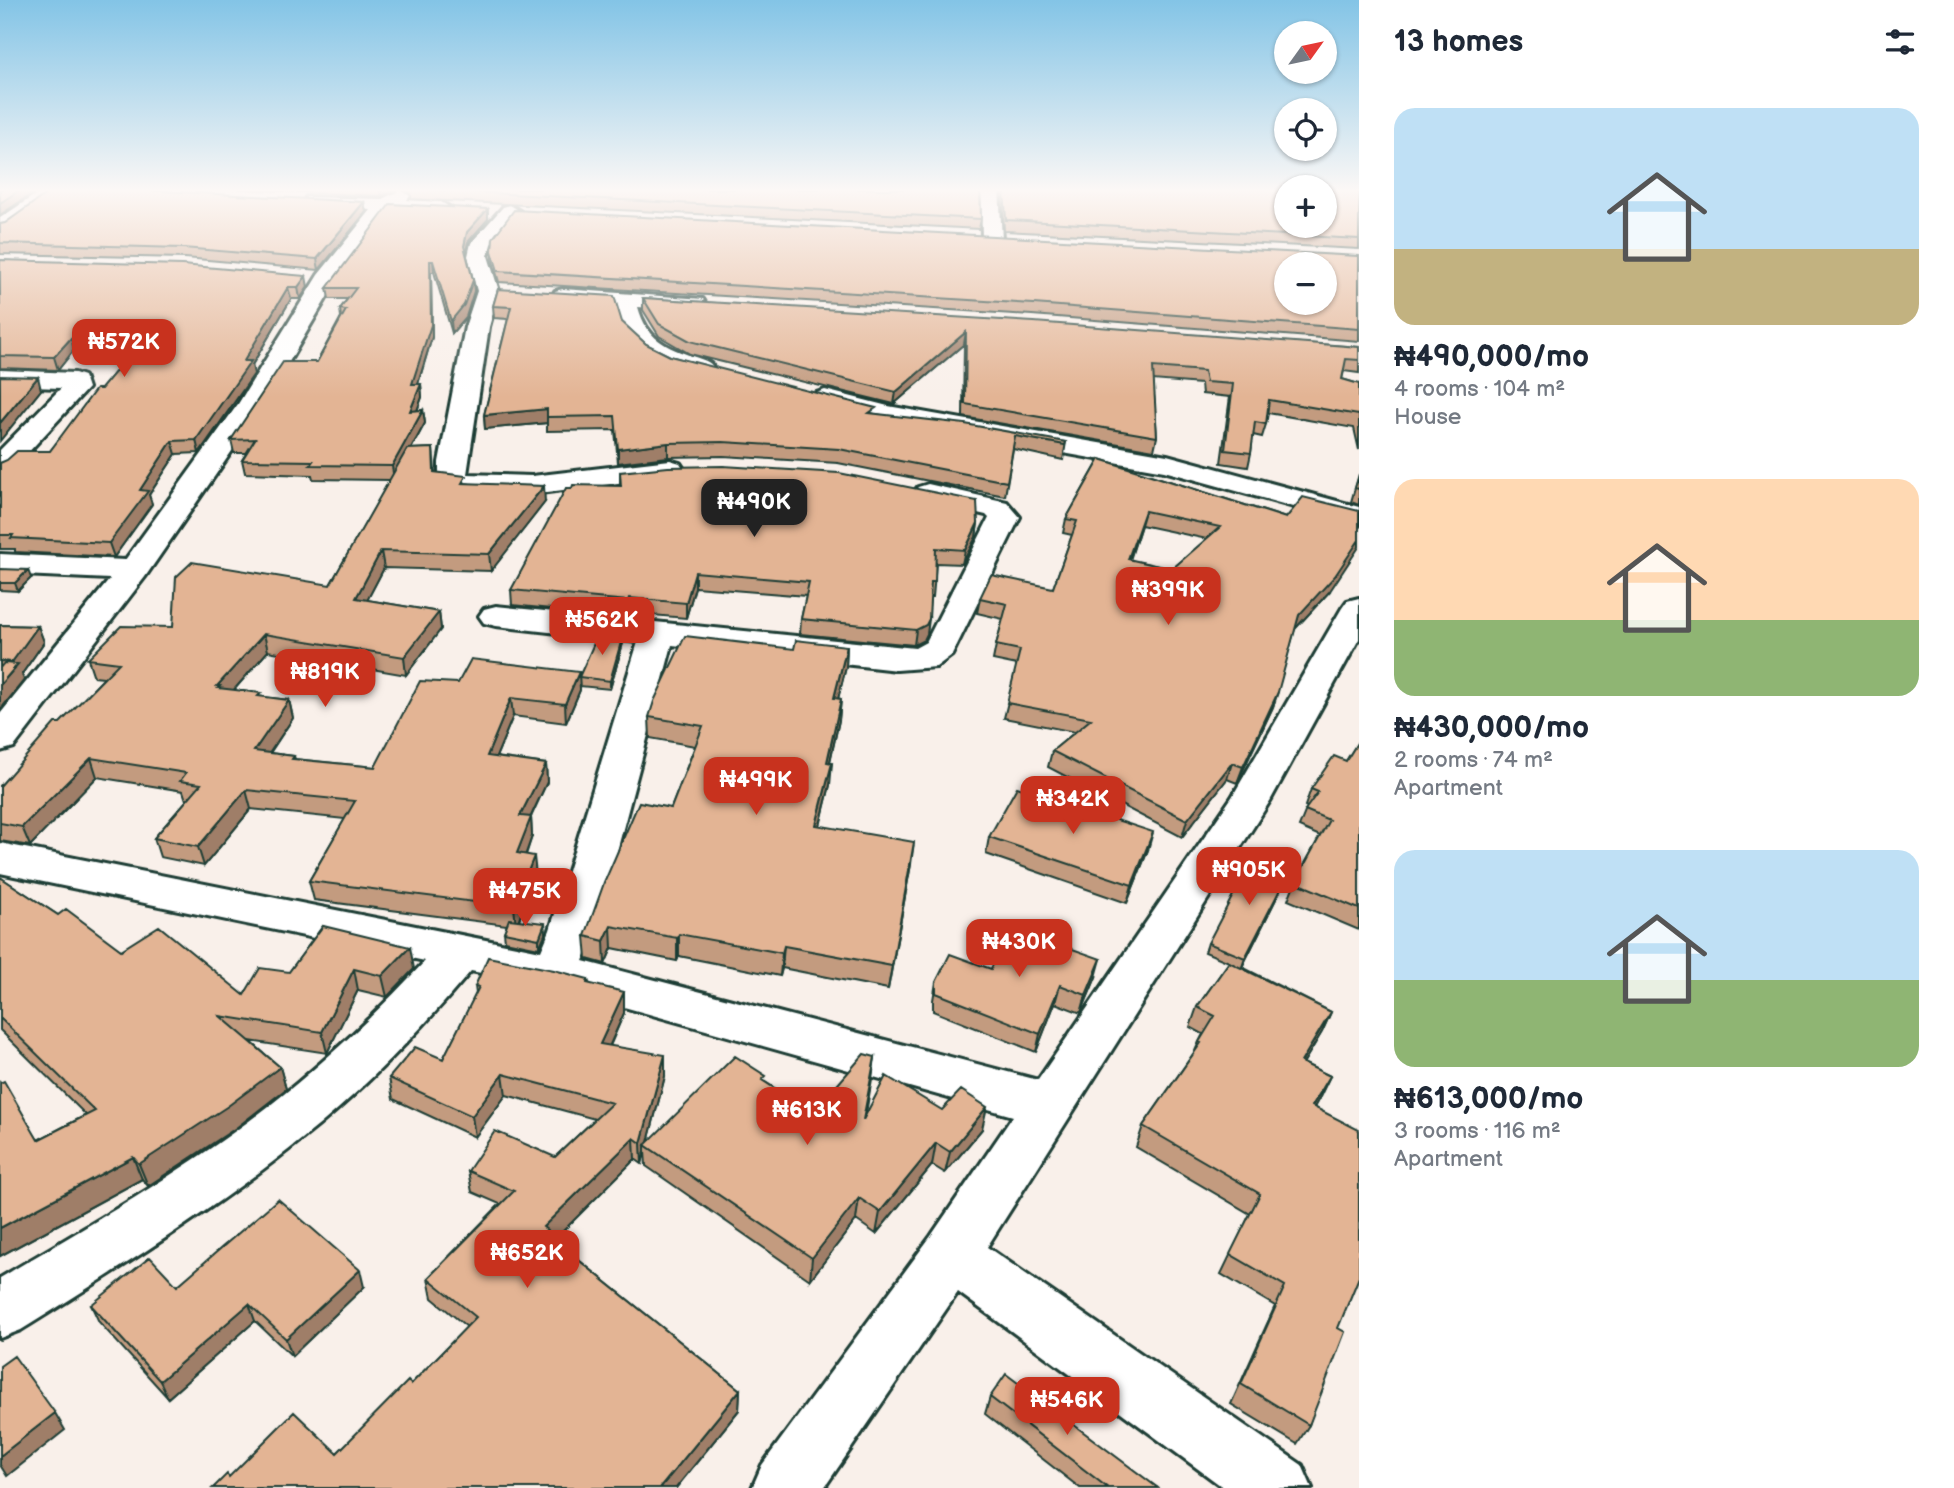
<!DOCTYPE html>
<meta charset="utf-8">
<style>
body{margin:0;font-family:"Balsamiq Sans",sans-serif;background:#f2f2f3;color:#1f2937;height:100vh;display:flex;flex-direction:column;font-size:26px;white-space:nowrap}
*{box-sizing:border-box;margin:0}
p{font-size:23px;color:#747a83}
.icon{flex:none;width:38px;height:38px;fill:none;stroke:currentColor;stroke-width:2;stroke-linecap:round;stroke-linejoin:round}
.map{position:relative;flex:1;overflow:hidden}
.sheet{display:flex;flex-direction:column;background:#fff;width:595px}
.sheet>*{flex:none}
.needle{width:46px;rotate:57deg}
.buttons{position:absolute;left:1274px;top:21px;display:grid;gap:14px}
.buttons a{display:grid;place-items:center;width:63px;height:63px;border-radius:50%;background:#fff;box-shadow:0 2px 5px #0004;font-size:35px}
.price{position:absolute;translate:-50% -60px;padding:0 16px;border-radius:14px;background:#c8321e;color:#fff;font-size:23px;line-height:46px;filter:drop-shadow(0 2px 4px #0008)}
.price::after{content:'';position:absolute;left:50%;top:42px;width:21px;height:16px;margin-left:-10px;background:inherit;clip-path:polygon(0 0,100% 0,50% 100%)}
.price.active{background:#222;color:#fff}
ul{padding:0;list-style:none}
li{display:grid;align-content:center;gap:14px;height:371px;padding:0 35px}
li span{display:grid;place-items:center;height:217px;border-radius:21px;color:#555}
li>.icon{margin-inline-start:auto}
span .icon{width:126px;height:126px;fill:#fffc;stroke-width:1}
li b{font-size:30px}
h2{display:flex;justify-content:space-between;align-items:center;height:84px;padding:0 35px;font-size:30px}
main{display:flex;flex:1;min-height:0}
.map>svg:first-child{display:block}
</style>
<main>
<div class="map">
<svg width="1359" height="1488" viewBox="0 0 1359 1488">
<rect width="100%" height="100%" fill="#f9f0ea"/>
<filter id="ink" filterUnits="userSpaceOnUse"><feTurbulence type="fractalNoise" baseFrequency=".0143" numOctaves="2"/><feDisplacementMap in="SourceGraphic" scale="14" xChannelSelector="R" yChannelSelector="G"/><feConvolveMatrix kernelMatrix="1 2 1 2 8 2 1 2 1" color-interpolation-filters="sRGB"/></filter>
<g filter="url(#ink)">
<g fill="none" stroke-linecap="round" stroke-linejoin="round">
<defs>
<path id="minor" d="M44 189H65L7 231 0 233V218Z
M170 189H196L193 193 177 199 168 193Z
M981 189H999L1002 239 999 243H985L982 239Z
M401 190 410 196 407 200 441 202 451 208 441 214 390 211 336 282 263 406 145 577 14 747 0 751V714L110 579 0 574V554L125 560 238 404 318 275 371 210 313 207 304 201 306 197 382 199Z
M510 205 520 211 491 244 488 256 499 291 489 327 467 474 532 476 670 460 680 463 684 469 680 475 532 494 453 491 443 488 439 482V462L465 327 477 291 468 256 471 243 503 207Z
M563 289 703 299 706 304 703 309 695 311 638 307C647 339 665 347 695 357 703 360 710 361 714 368L711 373 702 375C659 365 626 352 615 306L555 301 552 296 555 291Z
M0 370 75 373 84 376 88 388 10 472 0 475V450L61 388 0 386Z
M825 390 888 406 1167 455 1359 507V525L1164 471 888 422 816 403 812 398 816 393Z
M928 484 1007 502 1020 517 952 655 936 667 897 670 672 645 596 930 583 961 1038 1080 1232 797 1342 608 1347 601 1359 598V639L1270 801 987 1247 1302 1465 1312 1488H1224L958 1292 824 1488H752L762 1465 931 1236 1013 1116 556 988 471 971C420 1031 364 1090 302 1139 214 1210 117 1270 21 1330L0 1338V1278C91 1224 185 1171 269 1106 325 1062 377 1013 425 961L0 873V843L541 951 550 930 638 642 496 626 484 623 479 616 484 609 496 606 915 648 926 642 989 518 986 515 918 499 913 493 918 487Z"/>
</defs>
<use href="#minor" stroke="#1f3d34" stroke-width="6"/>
<use href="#minor" fill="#fff" fill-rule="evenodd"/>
</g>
<path fill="#c39b7f" stroke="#1f3d34" stroke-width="2" fill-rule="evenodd" d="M238 189H397L381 196Z
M402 189H980L981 219 979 229 411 199V193Z
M1002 189H1359V249L1004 231Z
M364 202 366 212 319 270 185 258 0 254V224Z
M488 219 468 242 466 253 473 280 474 291 466 317 452 333 434 272H431L432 337 418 384H421L422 397 417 411 423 410 425 423 411 449 433 448 435 472 466 483 545 502 491 571 384 568 367 600 439 612 441 629 406 675 268 651 234 690 262 697 289 700 293 718 270 753 294 756 295 759 375 767 458 683 579 672V676L623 643 610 689 580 686V690L566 723 513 716 496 757 546 764 547 782 531 817 532 836 526 855 536 875 519 920 546 932 539 948 505 941 504 932 507 925 314 900 309 881 345 819 251 809 204 866 160 857 154 838 187 800H186L183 791 97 777 30 846 0 841V786L104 678 94 677 88 659 173 627 330 585 390 480 313 479 312 475 245 473 242 460 247 453H234L231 440 317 362 341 317 340 309 347 299H329L327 288Z
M492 251 1359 256V341L1032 315 499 282 493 261Z
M0 260 308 287 300 299H291L252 365 254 374 199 453 176 454 149 495 152 504 114 557 15 552V549H0V463L50 451 133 351 74 350 58 370 0 368Z
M498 289 622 322 646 344 670 356 875 414 1066 442 1063 460 1013 449 1005 496 838 463 723 456 668 457 618 463 615 430 547 431V423L485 429 484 415 508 319 494 318 493 306Z
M643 298 1359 347V373L1344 371 1342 379 1359 384V450L1354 428 1268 413 1266 424 1262 437 1253 435 1251 453 1248 467 1221 463 1230 397 1202 394 1201 384 1153 380 1157 437 1154 450 963 417 964 344 894 404 690 354 659 336 643 310Z
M1100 459 1286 518 1330 591 1295 629 1273 707 1237 783 1227 779 1182 837 1048 767 1052 751 1075 732 1004 718 1017 665 993 660 996 645 1003 619 977 613 980 598 1053 588 1072 535 1063 533 1066 519ZM1141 525 1207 539 1172 569 1130 560Z
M620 472 978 523 976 537 962 564 936 563 933 597H930L927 634 924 640 914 645 800 634 801 619 806 596 695 587 686 618 630 613 629 617 512 605 511 590 620 486Z
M1359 474V505L1351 502Z
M0 569 31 578 18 591 0 590Z
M0 625 38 626 44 642 22 674 24 680 0 710Z
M847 646 846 667 838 698 841 699 839 720 830 762V785L820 826 911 864 888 989 782 968 780 976 679 956 677 961 612 948 605 964 587 959 585 936 671 808 695 746 650 738 649 717 794 649Z
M1359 740V930L1288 900 1295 882 1320 836 1299 827 1307 807 1305 806 1311 789 1346 761Z
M989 837 1148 850 1127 903 986 854Z
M1290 870 1286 879 1242 967 1331 1012 1322 1032 1303 1063 1330 1076 1314 1107 1338 1328 1309 1425 1297 1444 1231 1404 1275 1306 1221 1274 1250 1214 1136 1147 1143 1126 1195 1051 1199 1042 1203 1034 1190 1027 1197 1007 1229 962 1205 952 1208 943Z
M0 877 58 915 121 950 244 995 289 972 323 926 414 969 387 997 358 990 327 1053 250 1041 280 1067 286 1089 236 1128 148 1186 142 1179 0 1256V1083L38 1140 86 1115 0 1030Z
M991 969 1096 977 1081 1013 1055 1003 1036 1052 933 1011V1000L936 982Z
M588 979 589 983 624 1013 610 1046 665 1076 648 1142 765 1082 813 1113 875 1057 865 1116 942 1110 982 1129 945 1173 932 1165 876 1234 856 1220 810 1280 646 1166 645 1151 642 1164 635 1159 554 1240 740 1390 739 1410 676 1488H213L229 1477 337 1453 411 1384 467 1327 432 1298 428 1278 500 1204 472 1192 468 1171 555 1157 595 1119 506 1095 475 1137 393 1099 389 1078 443 1059 476 994 475 986Z
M177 1286 364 1287 292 1356 255 1321 168 1398 99 1322 91 1305Z
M990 1397 1158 1488H1080L985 1414Z"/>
<path fill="#9f7e68" stroke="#1f3d34" stroke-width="2" d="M21 189H39L0 215V203Z
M380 189H397L381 196Z
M364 202 366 212 319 270 317 259Z
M488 209V219L468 242 465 257 464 246 467 232Z
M430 261H433L434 272H431L432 337 414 397 412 384Z
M306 276 308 287 300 299 298 287Z
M473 280 474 291 466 317 452 333 451 321Z
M288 287 291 299 252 365 254 374 199 453 196 440Z
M966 332 964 344 894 404 896 392Z
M71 338 74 350 58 370 54 357Z
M38 377 41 390 0 441V423Z
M421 384 422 397 412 424 410 411Z
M547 409V423L485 429 484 415Z
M423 410 425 423 394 480 392 466Z
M172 441 176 454 149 495 152 504 114 557 109 543 140 490Z
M668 443V457L618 463V449Z
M544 486 545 502 491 571 489 554Z
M1145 511 1141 525 1125 574 1128 559Z
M978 523 976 537 962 564 965 550Z
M1359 540V547L1330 591 1294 630 1299 615Z
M381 551 384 568 359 616 356 598Z
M28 570 31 578 18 591 15 583Z
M695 572V587L686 618V603Z
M439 612 441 629 406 675 404 657Z
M929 619 927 634 924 640 914 645 916 630Z
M38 626 44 642 22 674 24 680 0 710V685L15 668 12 662Z
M264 634 268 651 224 701 217 686Z
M623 635V643L610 689V681Z
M847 646 846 667 833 719 834 698Z
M579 672 580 690 566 723 565 704Z
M1278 692 1273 707 1237 783 1243 767Z
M511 698 513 716 489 774 487 756Z
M841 699 839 720 825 784 827 762Z
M289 700 293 718 258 770 254 751Z
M91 758 97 777 30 846 22 827Z
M832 763 830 785 814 848 816 825Z
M1232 763 1227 779 1182 837 1187 820Z
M546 764 547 782 522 835 520 816Z
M246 790 251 809 204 866 198 847Z
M531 817 532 836 519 873 517 853Z
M1153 832 1148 850 1127 903 1132 885Z
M914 842 911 864 888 989 892 966Z
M534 856 536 875 516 926 514 907Z
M1290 870 1286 879 1242 967 1245 958Z
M545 923 546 932 539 948V939Z
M611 926 612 948 605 964 604 941Z
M679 934V956L677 961V938Z
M784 946 782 968 780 976 782 953Z
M410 947 414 969 387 997 382 976Z
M1101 959 1096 977 1081 1013 1086 995Z
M354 969 358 990 327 1053 322 1032Z
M1060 985 1055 1003 1036 1052 1040 1034Z
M624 992V1013L601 1065 600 1044Z
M1331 1012 1322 1032 1292 1082 1301 1062Z
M665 1055V1076L647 1146 645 1145V1151L642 1164 641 1143Z
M875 1057 872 1079 861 1141 863 1120Z
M280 1067 286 1089 236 1128 148 1186 139 1164Z
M503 1074 506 1095 475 1137 472 1116Z
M1330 1076 1320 1097 1303 1127 1312 1106Z
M987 1107 982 1129 945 1173 950 1152Z
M634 1138 635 1159 549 1245 543 1227Z
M936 1143 932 1165 876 1234 880 1212Z
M133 1157 142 1179 0 1256V1228Z
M859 1198 856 1220 810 1280 812 1258Z
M360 1270 364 1287 292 1356 286 1339Z
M249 1304 255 1321 168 1398 160 1381Z
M740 1390 739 1410 676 1488H660Z
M55 1413 65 1430 7 1476 0 1465V1456Z"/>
<path fill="#e3b494" stroke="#1f3d34" stroke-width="2" fill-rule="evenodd" d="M0 189H21L0 203Z
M53 189H125L364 202 317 259 183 248 0 243V224L5 223Z
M415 189H980L981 219Z
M1004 189H1286V226H1325V189H1359V239L1006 220Z
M390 204 488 209 467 232 464 246 473 280 464 305 451 321 433 261H430L431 325 412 384H421L410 411 423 410 392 466 310 465 313 461 242 460 255 439 231 440 283 362H317L346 310 340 309 356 288H327Z
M514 210 1359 256V329L1034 304 498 271 492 251 493 238ZM1286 264H1325V303H1286Z
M0 260 182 265 306 276 298 287H288L244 361H251L196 440 172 441 140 490 148 491 109 543 11 538 13 535H0V463L7 460 17 451H50L96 389H101L143 339 71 338 54 357 0 356Z
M498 289 614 296 622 322 646 344 670 356 876 408 869 413 965 424 1066 442 1065 445 1015 436 1007 482 839 449 723 442 668 443 618 449 615 416 547 417V409L484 415 511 307 493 306Z
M643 298 1034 322 1359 347V360L1346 359 1342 379 1359 384V416V415L1269 400 1266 424 1255 422 1251 453 1225 450 1233 384 1206 382 1204 371 1153 367 1157 437 965 404 966 332 896 392 690 341 659 324Z
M0 376 38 377 0 423Z
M433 448 434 472 466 476 462 483 544 486 489 554 381 551 356 598 439 612 404 657 264 634 217 686H220L218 688 261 693 258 696 289 700 254 751 294 756 292 759 375 767 420 681 458 683 471 659 579 672 565 704 511 698 487 756 546 764 520 816 531 817 517 853 534 856 514 907 309 881 355 801 246 790 198 847 154 838 201 784 180 781 186 773 91 758 22 827 0 823V786L55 723H60L119 663 88 659 121 626 173 627 176 577 192 562 330 585 407 449Z
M1100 459 1286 518 1303 497 1359 511V540L1335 576 1299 615 1278 692 1243 767 1232 763 1187 820 1052 751 1091 719 1007 703 1020 650 996 645 1007 604 980 598 991 575 1053 588 1077 521 1066 519ZM1145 511 1220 527 1172 569 1128 559Z
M723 466 839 473 977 501 978 523 965 550 936 548 935 582H931L929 619 926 625 916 630 801 619 809 582 695 572 686 603 629 598 628 601 511 590 566 488H572L573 485 621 486 620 472 668 467Z
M1359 476V489L1355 488Z
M0 569 28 570 15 583H0Z
M0 625 38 626 12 662 0 661Z
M599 632 623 635 610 681 579 677Z
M685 636 794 649 796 640 847 646 834 698 841 699 827 762 832 763 816 825 914 842 892 966 784 946 782 953 679 934 677 938 611 926 604 941 585 936 604 883 639 802 671 808 703 726 649 717 654 701Z
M4 663 18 664 0 685V668Z
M1359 740V909L1295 882 1329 820 1305 810 1318 792 1311 789 1334 756 1346 761Z
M1017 787 1153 832 1132 885 989 837Z
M1254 855 1290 870 1245 958 1208 943Z
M0 877 58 915 66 909 121 950 159 926 244 995 260 968 289 972 323 926 410 947 382 976 354 969 322 1032 220 1016 280 1067 228 1106 139 1164 133 1157 0 1228V1083L4 1081 38 1140 95 1111 0 1018Z
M509 919 545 923 539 939 504 932Z
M1010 927 1101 959 1086 995 1060 985 1040 1034 936 993V982L950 954 991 969Z
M488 957 554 970 588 979 587 983 624 992 600 1044 665 1055 641 1143 634 1138 543 1227 547 1230 545 1233 740 1390 660 1488H213L227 1474 229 1477 294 1412 337 1453 408 1381 411 1384 476 1317 428 1278 514 1191 468 1171 495 1131 555 1157 612 1103 503 1074 472 1116 389 1078 415 1047 443 1059 479 987 475 986Z
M1229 962 1331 1012 1301 1062 1330 1076 1312 1106 1359 1130V1277L1338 1328 1345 1332 1309 1425 1241 1384 1285 1286 1230 1254 1260 1194 1143 1126 1201 1043 1199 1042 1215 1016 1197 1007Z
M864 1054 875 1057 863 1120 886 1076 942 1110 961 1090 987 1107 950 1152 936 1143 880 1212 859 1198 812 1258 645 1145 735 1056 766 1076 762 1080 813 1113Z
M278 1199 360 1270 286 1339 249 1304 160 1381 91 1305 150 1257 177 1286Z
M14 1356 55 1413 0 1456V1366Z
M1006 1374 1158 1488H1108L990 1397Z"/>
</g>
<linearGradient id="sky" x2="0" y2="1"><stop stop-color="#83c4e6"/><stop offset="0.48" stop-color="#fcf8f6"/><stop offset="1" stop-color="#fcf8f6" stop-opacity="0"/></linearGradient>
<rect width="1359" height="397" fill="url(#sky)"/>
</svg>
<div class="buttons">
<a><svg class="needle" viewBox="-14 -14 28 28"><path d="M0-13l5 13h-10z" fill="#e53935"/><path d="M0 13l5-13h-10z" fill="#747a83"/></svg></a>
<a><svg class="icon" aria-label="locate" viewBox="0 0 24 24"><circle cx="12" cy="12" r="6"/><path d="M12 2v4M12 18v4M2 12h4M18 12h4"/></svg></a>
<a>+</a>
<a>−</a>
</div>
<b class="price" style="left:124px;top:379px">₦572K</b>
<b class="price active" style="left:754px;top:539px">₦490K</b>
<b class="price" style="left:1168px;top:627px">₦399K</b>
<b class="price" style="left:602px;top:657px">₦562K</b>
<b class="price" style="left:325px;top:709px">₦819K</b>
<b class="price" style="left:756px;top:817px">₦499K</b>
<b class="price" style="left:1073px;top:836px">₦342K</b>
<b class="price" style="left:1249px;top:907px">₦905K</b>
<b class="price" style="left:525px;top:928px">₦475K</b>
<b class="price" style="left:1019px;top:979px">₦430K</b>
<b class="price" style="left:807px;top:1147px">₦613K</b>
<b class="price" style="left:527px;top:1290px">₦652K</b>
<b class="price" style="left:1067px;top:1437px">₦546K</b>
</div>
<section class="sheet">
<h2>13 homes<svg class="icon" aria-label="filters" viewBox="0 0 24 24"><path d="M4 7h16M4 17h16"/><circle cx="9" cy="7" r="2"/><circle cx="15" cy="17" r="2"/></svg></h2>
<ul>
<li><span style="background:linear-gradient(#bfe0f5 65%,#c2b280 0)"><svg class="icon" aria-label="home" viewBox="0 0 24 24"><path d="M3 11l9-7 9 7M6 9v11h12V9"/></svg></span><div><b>₦490,000/mo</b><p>4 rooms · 104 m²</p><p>House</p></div></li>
<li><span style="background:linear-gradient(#ffd9b3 65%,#8fb573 0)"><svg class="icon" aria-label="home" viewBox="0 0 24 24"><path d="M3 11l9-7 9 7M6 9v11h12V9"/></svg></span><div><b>₦430,000/mo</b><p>2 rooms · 74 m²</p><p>Apartment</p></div></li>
<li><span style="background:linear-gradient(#bfe0f5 60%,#8fb573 0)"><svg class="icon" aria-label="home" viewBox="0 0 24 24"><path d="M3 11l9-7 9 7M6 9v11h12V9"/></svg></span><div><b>₦613,000/mo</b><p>3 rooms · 116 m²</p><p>Apartment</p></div></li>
</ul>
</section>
</main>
